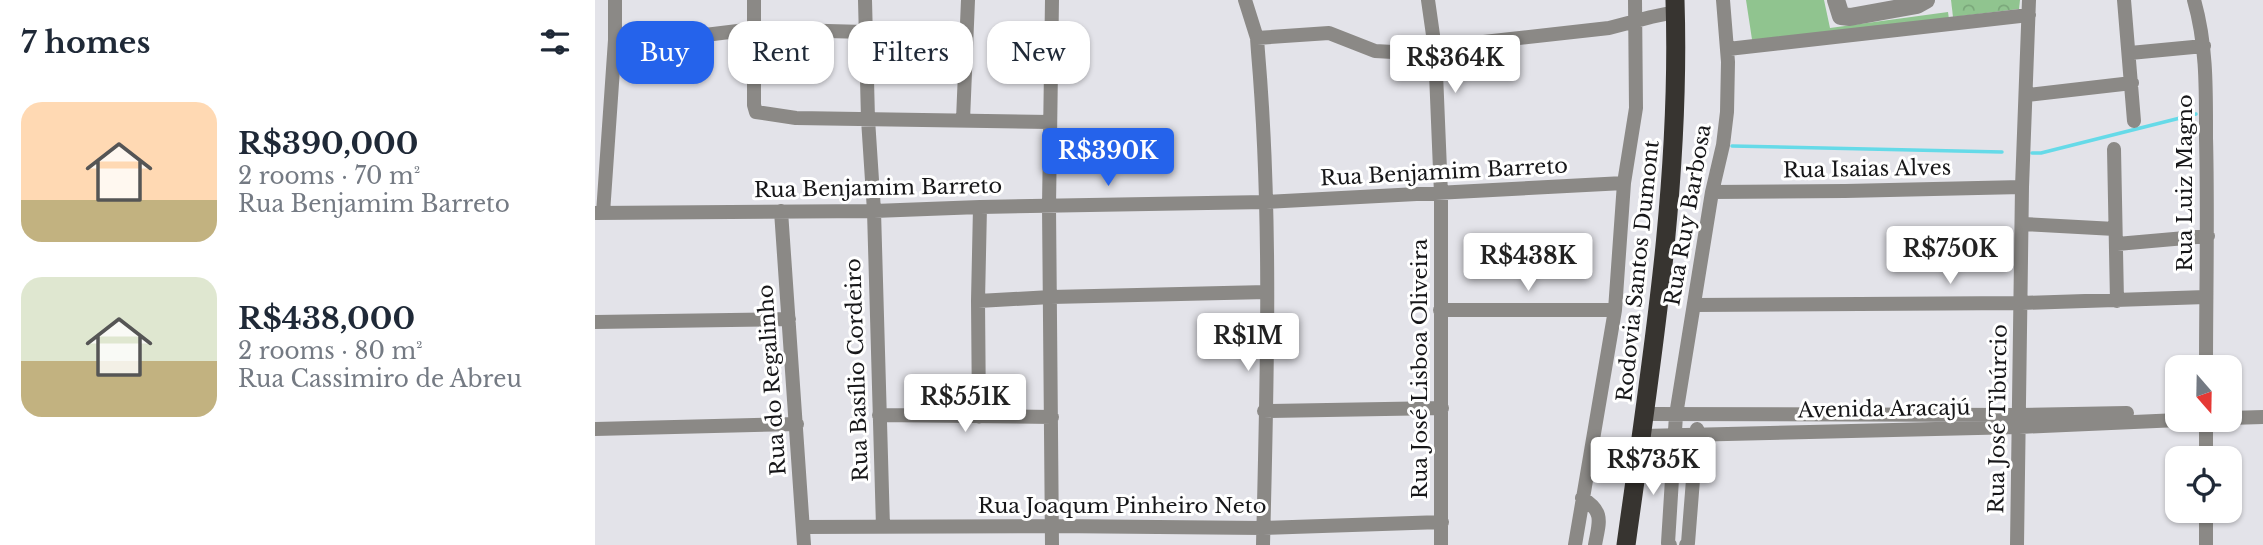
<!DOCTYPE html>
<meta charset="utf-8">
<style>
body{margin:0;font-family:"Libre Baskerville",serif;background:#f2f2f3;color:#1f2937;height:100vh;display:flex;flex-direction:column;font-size:26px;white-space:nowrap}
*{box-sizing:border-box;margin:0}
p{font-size:23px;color:#747a83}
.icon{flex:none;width:38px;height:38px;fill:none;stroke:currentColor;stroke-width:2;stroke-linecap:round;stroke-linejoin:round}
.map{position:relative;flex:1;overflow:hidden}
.side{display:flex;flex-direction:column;background:#fff;width:595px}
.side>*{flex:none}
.banner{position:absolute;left:21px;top:21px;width:665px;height:63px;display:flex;gap:14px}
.needle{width:46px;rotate:160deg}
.fabs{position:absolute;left:1570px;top:355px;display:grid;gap:14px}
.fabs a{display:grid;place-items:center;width:77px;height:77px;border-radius:14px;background:#fff;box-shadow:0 2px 5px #0004;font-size:35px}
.price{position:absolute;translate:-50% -60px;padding:0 16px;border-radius:7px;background:#fff;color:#222;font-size:23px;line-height:46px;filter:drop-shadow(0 2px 4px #0008)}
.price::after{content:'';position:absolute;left:50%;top:42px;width:21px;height:16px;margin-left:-10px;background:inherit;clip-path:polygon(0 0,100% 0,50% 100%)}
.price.selected{background:#2563eb;color:#fff}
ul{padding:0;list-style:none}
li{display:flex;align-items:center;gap:21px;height:175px;padding:0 21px}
li span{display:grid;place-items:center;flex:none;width:196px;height:140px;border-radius:21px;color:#555}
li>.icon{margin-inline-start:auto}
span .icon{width:84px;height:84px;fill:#fffc;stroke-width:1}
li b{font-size:30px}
h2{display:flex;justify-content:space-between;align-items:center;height:84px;padding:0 21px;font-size:30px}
.tag{padding:0 24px;border-radius:21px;background:#fff;box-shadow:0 2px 5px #0004;font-size:24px;line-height:63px}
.tag.selected{background:#2563eb;color:#fff}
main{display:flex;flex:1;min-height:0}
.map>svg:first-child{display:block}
</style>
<main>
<section class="side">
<h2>7 homes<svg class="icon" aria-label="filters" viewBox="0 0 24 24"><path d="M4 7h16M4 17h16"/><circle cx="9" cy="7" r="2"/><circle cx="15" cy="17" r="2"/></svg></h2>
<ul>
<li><span style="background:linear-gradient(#ffd9b3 70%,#c2b280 0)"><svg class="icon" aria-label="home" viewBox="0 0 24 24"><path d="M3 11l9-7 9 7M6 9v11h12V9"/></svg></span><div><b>R$390,000</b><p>2 rooms · 70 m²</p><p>Rua Benjamim Barreto</p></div></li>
<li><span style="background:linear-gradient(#dfe7d0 60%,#c2b280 0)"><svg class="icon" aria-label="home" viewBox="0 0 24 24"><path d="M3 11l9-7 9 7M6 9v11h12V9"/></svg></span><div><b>R$438,000</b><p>2 rooms · 80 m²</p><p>Rua Cassimiro de Abreu</p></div></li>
</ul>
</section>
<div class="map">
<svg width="1668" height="545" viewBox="0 0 1668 545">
<defs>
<pattern id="park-crowns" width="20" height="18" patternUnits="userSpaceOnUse" patternTransform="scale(1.75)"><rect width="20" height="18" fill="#90c48f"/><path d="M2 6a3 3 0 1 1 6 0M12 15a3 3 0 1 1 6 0" fill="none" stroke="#7ba87b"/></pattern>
</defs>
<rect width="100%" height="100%" fill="#e3e3e9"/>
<path fill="url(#park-crowns)" d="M1356 0H1425L1424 9 1358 17Z"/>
<path fill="#90c48f" d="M1151 0H1229L1235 28 1353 12 1354 19 1158 46Z"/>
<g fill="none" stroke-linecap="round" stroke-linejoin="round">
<path stroke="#65dae8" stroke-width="3.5" d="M1137 146 1407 152
M1437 153H1446L1601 114"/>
<path stroke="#8b8986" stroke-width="14" d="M159 0V105L161 112 201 118 455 122
M270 0 273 119 279 211 288 527
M457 0 454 206 457 545
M650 0 662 38 663 52C677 215 672 381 668 545
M833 0 840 49 846 194V545
M1529 0 1539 121
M1599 0C1612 45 1611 91 1611 138 1613 214 1611 291 1611 368
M662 38 734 33 780 51 798 52 1014 28 1056 17 1080 12
M20 40 110 35 159 29 270 32
M1133 49 1434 15
M1535 53 1609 46
M271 67 370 64
M1432 95 1537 83
M368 120 373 0
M1519 149 1522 301
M1117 192 1250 191 1427 187
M186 211 209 545
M0 213 279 211 385 207 671 202 1029 183
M8 213 20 40V0
M1428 224 1520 229
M1522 244 1613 236
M383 301 456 297 672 292
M1099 305 1427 303 1611 297
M845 310H1020
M0 322 194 319
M669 411 847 408
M1051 414 1424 415 1532 413
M284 415 457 417
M384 417 383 301 385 207
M1634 418 1668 417
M1611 420V458
M0 429 202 424
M1048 436 1424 427 1584 420
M987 498C1010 512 1004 522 1000 545
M1611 511V545
M208 527 458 526 668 528 847 522
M980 545 1020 310 1029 183 1041 108 1040 0
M1075 545 1073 543 1081 415 1117 192 1128 145 1132 112 1133 62 1128 0
M1091 545 1093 543 1102 429
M1422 545 1427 187 1434 0"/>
<path stroke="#8b8986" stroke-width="18" d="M1241 0 1246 16 1255 17 1322 5 1331 0"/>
<path stroke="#373430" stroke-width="19" d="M1031 545C1056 364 1086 183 1080 0"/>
</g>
<g text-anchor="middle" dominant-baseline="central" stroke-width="6" stroke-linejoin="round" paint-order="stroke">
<g font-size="21" fill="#171719" stroke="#fff">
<text transform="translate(1272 169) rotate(-1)">Rua Isaias Alves</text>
<text transform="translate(849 172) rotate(-3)">Rua Benjamim Barreto</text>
<text transform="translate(1590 183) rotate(-90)">Rua Luiz Magno</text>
<text transform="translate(283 188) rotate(-1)">Rua Benjamim Barreto</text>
<text transform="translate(1093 215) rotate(-80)">Rua Ruy Barbosa</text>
<text transform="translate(1043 271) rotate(-84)">Rodovia Santos Dumont</text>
<text transform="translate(825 369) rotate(-90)">Rua José Lisboa Oliveira</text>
<text transform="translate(262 370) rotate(-92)">Rua Basílio Cordeiro</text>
<text transform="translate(177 380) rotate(-94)">Rua do Regalinho</text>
<text transform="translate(1289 409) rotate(-1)">Avenida Aracajú</text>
<text transform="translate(1403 419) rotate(-89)">Rua José Tibúrcio</text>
<text x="527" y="506">Rua Joaqum Pinheiro Neto</text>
</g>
</g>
</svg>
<div class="fabs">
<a><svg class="needle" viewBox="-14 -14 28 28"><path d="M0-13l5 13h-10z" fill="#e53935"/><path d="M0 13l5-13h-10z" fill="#747a83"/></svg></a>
<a><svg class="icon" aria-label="locate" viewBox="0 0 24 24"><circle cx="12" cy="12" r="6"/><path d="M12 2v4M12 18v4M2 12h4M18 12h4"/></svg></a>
</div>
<b class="price" style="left:860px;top:95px">R$364K</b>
<b class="price selected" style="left:513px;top:188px">R$390K</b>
<b class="price" style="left:1355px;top:286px">R$750K</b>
<b class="price" style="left:933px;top:293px">R$438K</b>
<b class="price" style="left:653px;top:373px">R$1M</b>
<b class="price" style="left:370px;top:434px">R$551K</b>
<b class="price" style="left:1058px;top:497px">R$735K</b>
<div class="banner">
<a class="tag selected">Buy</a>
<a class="tag">Rent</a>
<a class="tag">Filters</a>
<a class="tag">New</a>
</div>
</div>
</main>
